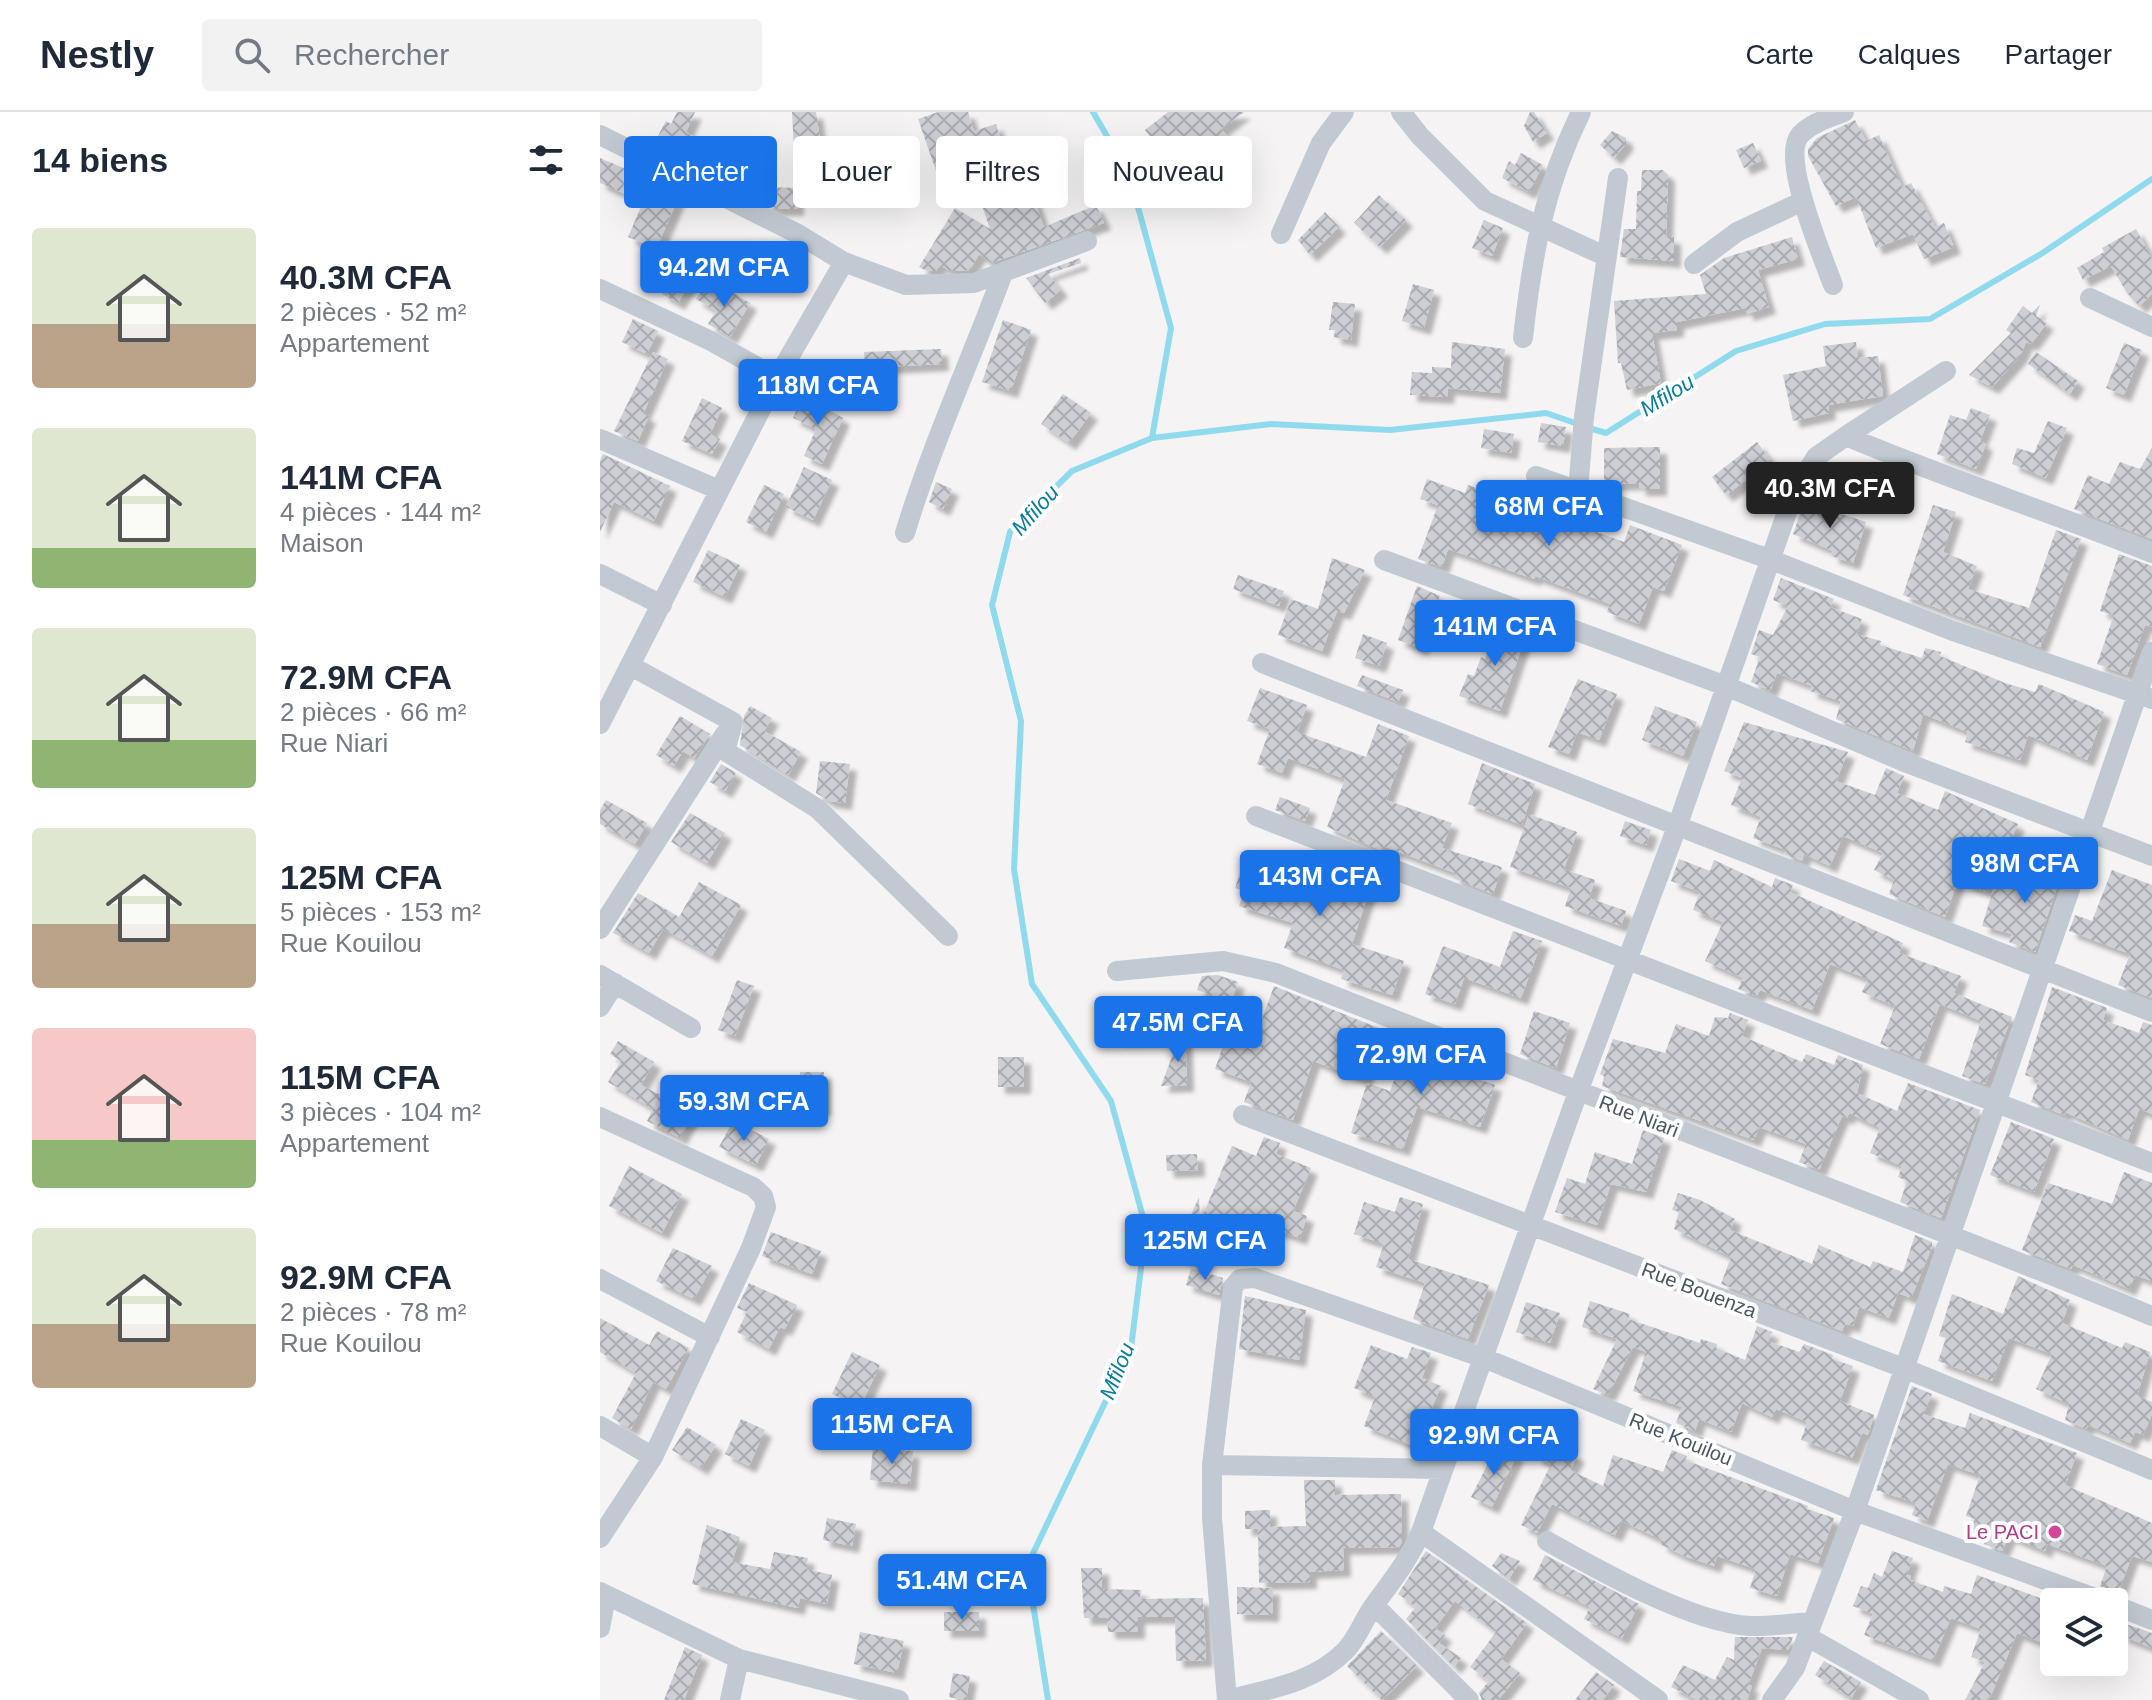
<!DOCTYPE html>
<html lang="fr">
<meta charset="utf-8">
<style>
body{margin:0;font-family:Helvetica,sans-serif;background:#f2f2f3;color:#1f2937;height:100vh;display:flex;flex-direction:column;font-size:30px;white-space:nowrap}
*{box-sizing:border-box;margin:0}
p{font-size:26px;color:#747a83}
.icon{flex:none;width:44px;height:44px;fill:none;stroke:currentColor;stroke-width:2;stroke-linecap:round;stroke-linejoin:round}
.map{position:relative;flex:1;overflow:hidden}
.side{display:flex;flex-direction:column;background:#fff;width:600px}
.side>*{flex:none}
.hud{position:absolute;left:24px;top:24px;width:760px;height:72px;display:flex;gap:16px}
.fabs{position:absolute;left:1440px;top:1476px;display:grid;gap:16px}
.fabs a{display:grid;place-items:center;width:88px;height:88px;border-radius:8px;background:#fff;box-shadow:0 8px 32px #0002;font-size:40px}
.price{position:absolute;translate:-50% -68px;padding:0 18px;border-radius:8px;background:#1a73e8;color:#fff;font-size:26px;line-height:52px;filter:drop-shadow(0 2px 4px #0008)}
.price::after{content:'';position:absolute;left:50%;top:48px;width:24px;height:18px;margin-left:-12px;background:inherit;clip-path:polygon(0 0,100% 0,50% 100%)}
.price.current{background:#222;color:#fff}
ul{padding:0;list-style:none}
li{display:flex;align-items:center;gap:24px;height:200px;padding:0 32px}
li span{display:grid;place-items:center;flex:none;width:224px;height:160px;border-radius:8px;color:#555}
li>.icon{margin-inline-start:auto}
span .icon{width:96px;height:96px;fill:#fffc;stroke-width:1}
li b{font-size:34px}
h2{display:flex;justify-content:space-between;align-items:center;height:96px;padding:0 32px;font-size:34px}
.chip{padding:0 28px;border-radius:8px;background:#fff;box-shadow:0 8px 32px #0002;font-size:28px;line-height:72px}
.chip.current{background:#1a73e8;color:#fff}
header{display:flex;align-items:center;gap:48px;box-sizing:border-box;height:112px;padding:0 40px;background:#fff;border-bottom:2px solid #e0e1e3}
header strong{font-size:38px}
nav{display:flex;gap:44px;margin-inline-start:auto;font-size:28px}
.search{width:560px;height:72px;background:#f2f2f3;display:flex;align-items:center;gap:20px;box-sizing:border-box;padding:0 28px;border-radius:8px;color:#747a83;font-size:30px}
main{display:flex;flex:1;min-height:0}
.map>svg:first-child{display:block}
</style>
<header>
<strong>Nestly</strong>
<div class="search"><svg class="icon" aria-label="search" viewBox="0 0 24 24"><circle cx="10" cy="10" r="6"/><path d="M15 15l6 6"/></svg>Rechercher</div>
<nav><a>Carte</a><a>Calques</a><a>Partager</a></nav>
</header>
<main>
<section class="side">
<h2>14 biens<svg class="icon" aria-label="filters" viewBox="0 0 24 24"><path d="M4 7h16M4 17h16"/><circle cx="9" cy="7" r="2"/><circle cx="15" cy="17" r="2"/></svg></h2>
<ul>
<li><span style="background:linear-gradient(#dfe7d0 60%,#b9a48a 0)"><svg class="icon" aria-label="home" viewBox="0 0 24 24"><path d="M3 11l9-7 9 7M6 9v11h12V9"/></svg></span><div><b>40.3M CFA</b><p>2 pièces · 52 m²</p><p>Appartement</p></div></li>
<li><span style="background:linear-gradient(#dfe7d0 75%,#8fb573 0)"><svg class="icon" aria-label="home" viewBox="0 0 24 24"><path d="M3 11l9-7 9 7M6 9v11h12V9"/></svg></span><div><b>141M CFA</b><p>4 pièces · 144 m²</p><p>Maison</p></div></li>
<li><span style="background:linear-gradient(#dfe7d0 70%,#8fb573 0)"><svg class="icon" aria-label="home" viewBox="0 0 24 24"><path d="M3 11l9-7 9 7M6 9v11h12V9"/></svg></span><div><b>72.9M CFA</b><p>2 pièces · 66 m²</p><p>Rue Niari</p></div></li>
<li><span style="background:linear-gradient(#dfe7d0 60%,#b9a48a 0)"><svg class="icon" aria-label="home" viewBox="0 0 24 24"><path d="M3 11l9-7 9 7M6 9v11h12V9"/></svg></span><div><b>125M CFA</b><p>5 pièces · 153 m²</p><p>Rue Kouilou</p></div></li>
<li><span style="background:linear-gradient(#f6c9c9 70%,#8fb573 0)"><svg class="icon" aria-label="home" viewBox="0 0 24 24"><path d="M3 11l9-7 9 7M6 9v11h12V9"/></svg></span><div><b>115M CFA</b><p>3 pièces · 104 m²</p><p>Appartement</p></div></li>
<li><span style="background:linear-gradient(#dfe7d0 60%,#b9a48a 0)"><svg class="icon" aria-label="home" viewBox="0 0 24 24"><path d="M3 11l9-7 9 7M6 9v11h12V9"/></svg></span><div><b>92.9M CFA</b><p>2 pièces · 78 m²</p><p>Rue Kouilou</p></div></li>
</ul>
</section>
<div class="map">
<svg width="1552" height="1588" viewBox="0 0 1552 1588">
<defs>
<pattern id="building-cross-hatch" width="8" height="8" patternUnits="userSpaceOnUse" patternTransform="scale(2)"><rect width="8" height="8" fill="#cdcfd5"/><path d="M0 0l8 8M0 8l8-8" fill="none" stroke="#a8abb0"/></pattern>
<filter id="shadow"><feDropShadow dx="7" dy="7" stdDeviation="2" flood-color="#0004"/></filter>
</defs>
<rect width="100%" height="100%" fill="#f5f3f3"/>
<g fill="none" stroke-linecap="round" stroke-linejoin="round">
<path stroke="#90daee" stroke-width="6" d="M493 0 529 62 571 216 552 326
M989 316 1006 321 1136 239 1225 212 1330 207 1441 142 1552 67
M448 1588 427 1454 531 1236 546 1116 511 989 432 872 414 757 421 609 392 493 410 420 472 359 552 326 671 312 790 318 946 301 978 312"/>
</g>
<path fill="url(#building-cross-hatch)" filter="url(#shadow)" d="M77 0H95L86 20 117 37 104 60 52 35 66 9 71 12Z
M192 0H216L224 55 195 57Z
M338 0H368L374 19 396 12 418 88 433 83 444 115 496 93 504 111 391 151 379 142 370 158 350 159 340 153 336 159H327L319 155 355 96 390 117 373 67 379 57 340 70 318 7Z
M568 0H644L621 17 641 38 626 52 601 27 570 50 545 18Z
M930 0H934L947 21 933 30 924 14Z
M1255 8 1266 29 1279 23 1302 75 1311 71 1335 115 1344 111 1354 135 1324 147 1313 122 1276 136 1256 85 1236 94 1208 44V37L1217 26Z
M1012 19 1026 26V32L1014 46 1000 33Z
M1153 31 1161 49 1144 56 1136 38Z
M921 41 943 53 929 80 902 66 909 49 915 53Z
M0 46 28 58 25 64 78 87 56 137 28 125 43 90 0 71Z
M275 49 287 78 269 85 257 56Z
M1042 58H1063L1068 63 1066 125H1074V149L1020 145 1024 117H1036L1037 79H1041Z
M165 75 198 76 197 97H176L164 91Z
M779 83 806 108 780 135 754 111Z
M725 100 739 115 710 143 698 128Z
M884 108 903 116 892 144 872 136Z
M1536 117 1552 146V182L1539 194 1527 181 1511 154 1483 168 1477 156 1504 140 1502 136Z
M1192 125 1198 147 1158 158 1169 195 1147 202 1145 196 1077 210V218L1052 221 1061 271 1027 278 1021 251H1018L1014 189 1106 182 1100 163 1124 146Z
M480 146 481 151 448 162 461 178 445 191 426 166Z
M75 159 91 169 78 191 62 182Z
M813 172 834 178 824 216 802 209Z
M105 173 124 184 128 178 150 191 130 225 108 212 116 199 96 187Z
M733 190 755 192 751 228 734 225 735 218H729Z
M1440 193 1436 204 1447 211 1431 232 1426 230 1420 244 1392 275 1369 263 1411 221 1406 218 1423 194 1432 201Z
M33 207 58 219 47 242 22 230Z
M403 208 431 218 411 279 382 270Z
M852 230 905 237 900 281 848 276 847 285 810 283 812 260 832 261V255L851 256Z
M1256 230 1258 246 1278 244 1283 284 1228 293 1229 301 1193 309 1183 263 1226 254 1223 234Z
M1524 231 1542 238 1524 283 1506 276Z
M341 237 342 252 265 256 264 240Z
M53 240 68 247 43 302 49 304 38 329 14 319Z
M1436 240 1478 269 1470 282 1428 252Z
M463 282 491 301 469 331 441 312Z
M203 283 243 306 222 352 204 344 216 317 193 306Z
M102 286 122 296 110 322 120 327 112 342 82 329Z
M1371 296 1390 303 1380 329 1386 332 1376 357 1337 342 1350 303 1366 308Z
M1448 309 1467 316 1446 366 1412 352 1417 336 1434 341Z
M941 311 966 315 963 334 938 330Z
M884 317 914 322 911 341 881 336Z
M1157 330 1171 349 1126 383 1112 365Z
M1060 335V377H1039V371L1004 372V336Z
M1552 336V427L1474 397 1488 363 1509 372 1520 350 1540 357Z
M3 342 70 374 54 409 14 390 0 420V349Z
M204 355 232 368 213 408 186 395Z
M827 367 865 381 868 373 1024 430 1030 413 1082 433 1064 479 1053 475 1039 512 1007 500 1010 492 935 464 934 467 848 437 842 455 818 447 838 393 820 387Z
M336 370 352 377 343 397 329 390Z
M164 373 184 382 166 420 146 410Z
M1206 385 1226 397 1266 410 1253 451 1231 444 1233 439 1193 422Z
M1333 393 1356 400 1343 440 1377 454 1368 477 1429 496 1456 418 1481 427 1440 535 1303 483Z
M108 438 140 453 125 485 93 470Z
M1519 442 1552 454V515L1545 513 1527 563 1497 552 1514 503 1500 499Z
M732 446 765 458 744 501 737 499 722 539 678 523 691 487 718 497Z
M638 463 684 479 679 494 633 477Z
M1181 466 1234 487 1230 495 1262 507 1256 522 1281 529 1280 533 1322 546 1325 536 1341 540 1340 544 1405 571 1435 580 1439 572 1504 600 1487 648 1428 623 1420 648 1365 630 1368 620 1323 602 1313 639 1236 607 1241 589 1210 579 1212 574 1177 561 1170 579 1151 570 1160 545 1151 542 1159 518 1173 523 1188 494 1173 488Z
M817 474 840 484 821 536 798 528Z
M898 509 927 520 900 599 859 584 868 562 874 564 881 545 885 547Z
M763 522 787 531 779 554 755 546Z
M762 563 803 578 798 590 757 574Z
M978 567 1017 582 999 628 977 620 969 642 948 635Z
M660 576 707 593 697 620 766 645 778 612 809 624 786 688 852 711 842 736 902 755 893 782 853 766 855 761 783 734 782 739 727 715 745 667 688 646 682 661 657 652 670 617 647 609Z
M150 594 172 606 164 619 201 640 188 663 140 633 144 604Z
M1055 594 1097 610 1083 644 1042 628Z
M80 604 110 622 94 646 83 639 74 654 56 643Z
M1144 610 1248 640 1236 669 1275 683 1286 656 1304 664 1297 681 1338 698 1345 679 1418 712 1410 729 1398 724 1383 761 1393 764 1386 780 1358 768 1345 805 1289 782 1294 768 1274 758 1283 741 1243 724 1230 754 1204 742 1202 749 1184 742 1186 738 1153 726 1161 705 1131 693 1142 666 1124 659Z
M220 649 250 652 245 691 229 689 216 681Z
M882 651 935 672 922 713 868 692Z
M121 652 136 661 125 679 110 670Z
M680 685 710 696 705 709 675 698Z
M6 688 47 711 35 732 0 712V698Z
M90 701 125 721 107 751 71 730Z
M929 702 977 720 964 757 995 768 989 786 1026 799 1021 814 965 794 971 776 910 755Z
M1025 709 1051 718 1046 733 1020 724Z
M646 744 736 772 742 751 774 764 752 832 804 849 792 883 741 867 744 858 684 836 693 811 639 794 644 779 635 776Z
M1435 745 1464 754 1435 840 1409 830 1412 822 1382 814 1396 768 1424 779Z
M1079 747 1110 759 1114 748 1172 775 1175 766 1193 773 1190 780 1303 831 1299 841 1361 864 1354 881 1412 905 1385 972 1362 964 1381 909 1340 892 1319 947 1280 932 1295 894 1262 880 1268 867 1230 852 1212 898 1160 878 1157 884 1138 877 1143 866 1105 849 1123 810 1093 798 1100 780 1071 769Z
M1512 758 1552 773V886L1518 873 1530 842 1469 819 1475 803 1492 809Z
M99 770 141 793 112 844 63 817 49 841 13 821 38 781 79 805Z
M913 819 942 829 921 886 864 866 855 892 825 882 843 834 900 855Z
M618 863 638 870 631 890 597 878 602 864Z
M137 868 154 874 135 924 118 918Z
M674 874 781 917 765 968 713 949 693 1008 644 990 651 970 615 957 625 928 651 937Z
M1452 875 1507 896 1503 908 1539 921 1543 910 1552 913V1002L1539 997 1528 1028 1465 1000 1464 1003 1431 990 1439 968 1425 963Z
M566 893 567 925 518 927 516 895Z
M934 899 970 911 956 956 920 942Z
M1130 901 1148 908 1142 924 1202 950 1206 942 1234 953 1238 943 1263 953 1257 981 1297 999 1308 971 1380 998 1341 1106 1300 1090 1307 1069 1298 1065 1302 1054 1270 1041 1280 1016 1249 1001 1247 1006 1242 1004 1219 1058 1199 1050 1206 1032 1159 1015 1154 1028 1002 974 1004 964 1000 962 1013 927 1065 941 1076 912 1109 924 1115 905 1128 906Z
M585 910 587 973 561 974Z
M809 927 864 949 860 961 895 973 880 1015 817 995 803 1037 751 1021 767 971 790 979Z
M18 929 54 950 41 973 76 991 81 981 99 990 80 1026 47 1009 53 997 8 970 21 949 10 942Z
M398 945H424V975H398Z
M200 960H224V997H200Z
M133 1009 169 1027 156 1053 119 1035Z
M1411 1010 1454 1027 1434 1080 1390 1063Z
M1043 1018 1064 1026 1046 1080 1011 1072 997 1113 955 1100 967 1066 985 1072 995 1040 1032 1052Z
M664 1025 680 1031 676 1042 711 1056 693 1099 707 1104 700 1126 657 1112 646 1138 615 1126 603 1154 573 1142 599 1085 600 1110 632 1034 656 1044Z
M597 1042 598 1058 567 1059 566 1043Z
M29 1054 82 1082 62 1121 9 1094Z
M1524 1060 1552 1071V1169L1535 1163 1529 1177 1473 1153 1471 1157 1422 1138 1448 1071 1512 1092Z
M1078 1081 1100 1088 1135 1107 1130 1118 1212 1152 1219 1133 1270 1155 1273 1149 1303 1160 1315 1123 1332 1130V1135L1311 1186 1298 1181 1289 1206 1259 1195 1253 1214 1245 1212 1242 1219 1121 1172 1131 1145 1074 1117 1079 1100 1072 1098Z
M800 1085 823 1092 808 1147 889 1173 868 1227 813 1207 825 1171 776 1155 784 1132 754 1122 764 1090 795 1100Z
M171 1120 221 1139 212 1162 162 1144Z
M73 1136 112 1154 94 1187 56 1169Z
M591 1156 623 1166 619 1183 586 1173Z
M1418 1164 1470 1188 1462 1211 1522 1236 1525 1230 1550 1240 1537 1284 1552 1290V1302L1543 1323 1535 1320 1530 1331 1488 1313 1486 1317 1465 1308 1469 1292 1436 1277 1452 1242 1409 1226 1392 1269 1338 1249 1346 1226 1339 1224 1352 1182 1403 1202Z
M149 1171 197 1193 185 1217 180 1215 169 1237 137 1220 147 1200 137 1196Z
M645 1184 706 1198 699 1248 639 1237Z
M990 1189 1030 1202 1028 1207 1100 1231 1101 1227 1117 1232 1116 1236 1145 1248 1157 1214 1172 1220 1168 1229 1199 1240 1204 1232 1233 1243 1232 1247 1253 1254 1240 1289 1274 1303 1268 1323 1262 1321 1252 1346 1201 1328 1207 1310 1176 1297 1172 1305 1142 1291 1131 1320 1099 1307 1095 1319 1076 1311 1082 1295 1033 1279 1046 1240 1033 1235 1008 1283 993 1277 1017 1227 982 1215Z
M926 1190 960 1201 950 1231 916 1220Z
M0 1206 49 1233 57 1219 89 1236 66 1277 53 1270 31 1317 12 1306 36 1261 0 1240Z
M771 1233 807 1247 812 1235 831 1241 822 1266 841 1274 825 1312 835 1316 826 1339 764 1314 775 1285 754 1276Z
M252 1240 280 1253 260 1295 232 1282Z
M1312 1274 1332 1282 1323 1302 1365 1316 1370 1301 1477 1341 1465 1373 1552 1411V1450L1532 1444 1518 1481 1500 1474 1507 1454 1447 1432 1445 1439 1409 1424 1402 1439 1384 1432 1388 1425 1371 1420 1375 1407 1366 1404 1380 1363 1348 1352 1327 1409 1312 1403 1316 1391 1276 1378Z
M877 1301 898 1311 889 1330 870 1321Z
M141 1307 165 1318 149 1354 125 1342Z
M87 1315 116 1333 101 1356 72 1338Z
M944 1327 978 1343 970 1358 1003 1374 1013 1343 1063 1360 1072 1338 1087 1344 1085 1348 1208 1394 1207 1397 1234 1406 1218 1451 1190 1442 1177 1484 1150 1476 1156 1457 1117 1444 1114 1454 1084 1444 1060 1432 1062 1428 1022 1409 1015 1423 952 1392 937 1421 921 1413 951 1352 935 1345Z
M897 1334 917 1343 892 1395 871 1385Z
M273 1336 313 1339 310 1372 270 1368Z
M704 1368H735V1383L801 1382 802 1430 799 1435 743 1436 744 1458 710 1460V1470L659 1471 658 1417H645V1399L670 1398V1415L706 1414Z
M227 1406 256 1412 252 1434 223 1428Z
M107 1413 140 1425 132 1450 170 1457 174 1440 208 1446 206 1457 232 1463 227 1492 200 1486 198 1496 92 1472Z
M826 1439 927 1511 901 1547 920 1561 898 1588H882L879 1581 889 1569 870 1555 896 1520 855 1489 835 1516 845 1523 839 1531 861 1546 854 1555 806 1507 816 1495 798 1482Z
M1292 1439 1313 1446 1307 1463 1311 1464 1310 1468 1343 1480 1344 1474 1371 1482 1377 1463 1454 1491V1535L1417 1521 1389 1588H1365L1385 1550 1371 1545 1381 1517 1351 1506 1333 1548 1264 1523 1273 1502 1253 1494 1261 1474 1268 1476 1274 1461 1282 1465Z
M901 1441 920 1449 909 1467 892 1454Z
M945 1443 1039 1492 1022 1526 984 1507 990 1495 933 1468Z
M481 1456H502V1477L541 1478 540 1487 603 1486 606 1548 576 1549 575 1505H538V1520H508L507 1506H484Z
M637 1475 673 1476 672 1503 637 1502Z
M344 1500H379V1519H344Z
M1526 1512 1552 1521V1536L1520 1523Z
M781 1519 817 1554 782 1588 747 1554Z
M260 1520 304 1529 297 1561 254 1552Z
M1135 1525H1193L1188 1538 1162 1536 1148 1573 1152 1574 1147 1588H1097L1071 1575 1083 1553 1115 1568 1127 1545 1134 1548Z
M85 1535 102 1543 84 1588H64Z
M1224 1549 1261 1570 1251 1586 1215 1563Z
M996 1560 1014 1573 1003 1588H975Z
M353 1561 370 1564 366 1588 349 1585Z"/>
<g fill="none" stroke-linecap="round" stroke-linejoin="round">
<path stroke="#c1cad2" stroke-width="20" d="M801 0 820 24 885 89 1005 144
M0 23 198 122 244 150 306 173 374 171 487 129
M681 122 721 31 744 0
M1094 152 1137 120 1203 89
M1233 173C1223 145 1180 46 1200 23 1211 11 1229 6 1244 0
M0 177 111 229 177 266
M1490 186 1552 215
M923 226C932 144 944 75 981 0
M1346 259 1246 324C1347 367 1451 400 1552 441
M0 327 119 378
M936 364 1169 447 1353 519 1552 587
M978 379 984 305 1018 66
M305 421C332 332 371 248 403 161
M784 448 1126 574 1307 651 1552 744
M0 462 62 493
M662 551 1552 900
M31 554 133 610 125 639 218 697 348 824
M0 612 177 266 244 150
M656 704 1552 1051
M0 817 125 622
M517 859 623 849 676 861C968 977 1262 1085 1552 1204
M0 863 91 916
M0 895 15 871
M643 1003 1306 1257 1552 1358
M0 1005 153 1075 163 1084 166 1095 151 1136 53 1345 0 1426
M0 1167 110 1225
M0 1314 53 1345
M612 1353 843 1357
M821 1420 1058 1588
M947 1429C998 1458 1092 1511 1150 1514 1170 1515 1192 1511 1212 1510
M0 1480 139 1547 299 1588
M774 1493 869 1588
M1514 1493 1552 1508
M0 1516 6 1485
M1208 1525 1319 1588
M130 1588 139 1547
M627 1588C670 1577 713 1571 745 1539 758 1526 764 1506 775 1492 794 1466 808 1449 821 1420L978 980 1078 712 1194 380 1216 345 1246 324
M627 1588 612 1406V1353L633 1175 640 1167 655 1166 884 1246 1255 1399 1506 1490
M1172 1588 1195 1556 1255 1399 1552 540"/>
</g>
<circle fill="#d1479c" stroke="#fff" stroke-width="3" cx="1455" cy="1420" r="8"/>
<g text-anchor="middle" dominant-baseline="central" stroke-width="8" stroke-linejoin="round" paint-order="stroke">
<g font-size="20" fill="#4a5661" stroke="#fff">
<text transform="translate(1039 1004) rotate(21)">Rue Niari</text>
<text transform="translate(1099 1178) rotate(21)">Rue Bouenza</text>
<text transform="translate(1081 1327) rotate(22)">Rue Kouilou</text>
</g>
<g font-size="20" fill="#b23c85" stroke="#fff" text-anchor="end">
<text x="1439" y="1420">Le PACI</text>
</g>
<g font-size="22" font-style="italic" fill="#0c7c9b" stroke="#fff">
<text transform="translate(1067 283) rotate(-32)">Mfilou</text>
<text transform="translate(435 398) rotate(-48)">Mfilou</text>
<text transform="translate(517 1259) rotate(-68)">Mfilou</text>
</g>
</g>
</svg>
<div class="fabs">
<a><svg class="icon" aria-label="layers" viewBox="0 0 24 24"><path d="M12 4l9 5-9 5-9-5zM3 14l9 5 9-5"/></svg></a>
</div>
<b class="price" style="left:124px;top:197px">94.2M CFA</b>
<b class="price" style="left:218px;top:315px">118M CFA</b>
<b class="price current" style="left:1230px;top:418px">40.3M CFA</b>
<b class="price" style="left:949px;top:436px">68M CFA</b>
<b class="price" style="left:895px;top:556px">141M CFA</b>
<b class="price" style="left:1425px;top:793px">98M CFA</b>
<b class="price" style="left:720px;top:806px">143M CFA</b>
<b class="price" style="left:578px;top:952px">47.5M CFA</b>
<b class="price" style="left:821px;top:984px">72.9M CFA</b>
<b class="price" style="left:144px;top:1031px">59.3M CFA</b>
<b class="price" style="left:605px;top:1170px">125M CFA</b>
<b class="price" style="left:292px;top:1354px">115M CFA</b>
<b class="price" style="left:894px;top:1365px">92.9M CFA</b>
<b class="price" style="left:362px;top:1510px">51.4M CFA</b>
<div class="hud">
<a class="chip current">Acheter</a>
<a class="chip">Louer</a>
<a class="chip">Filtres</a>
<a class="chip">Nouveau</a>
</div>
</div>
</main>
